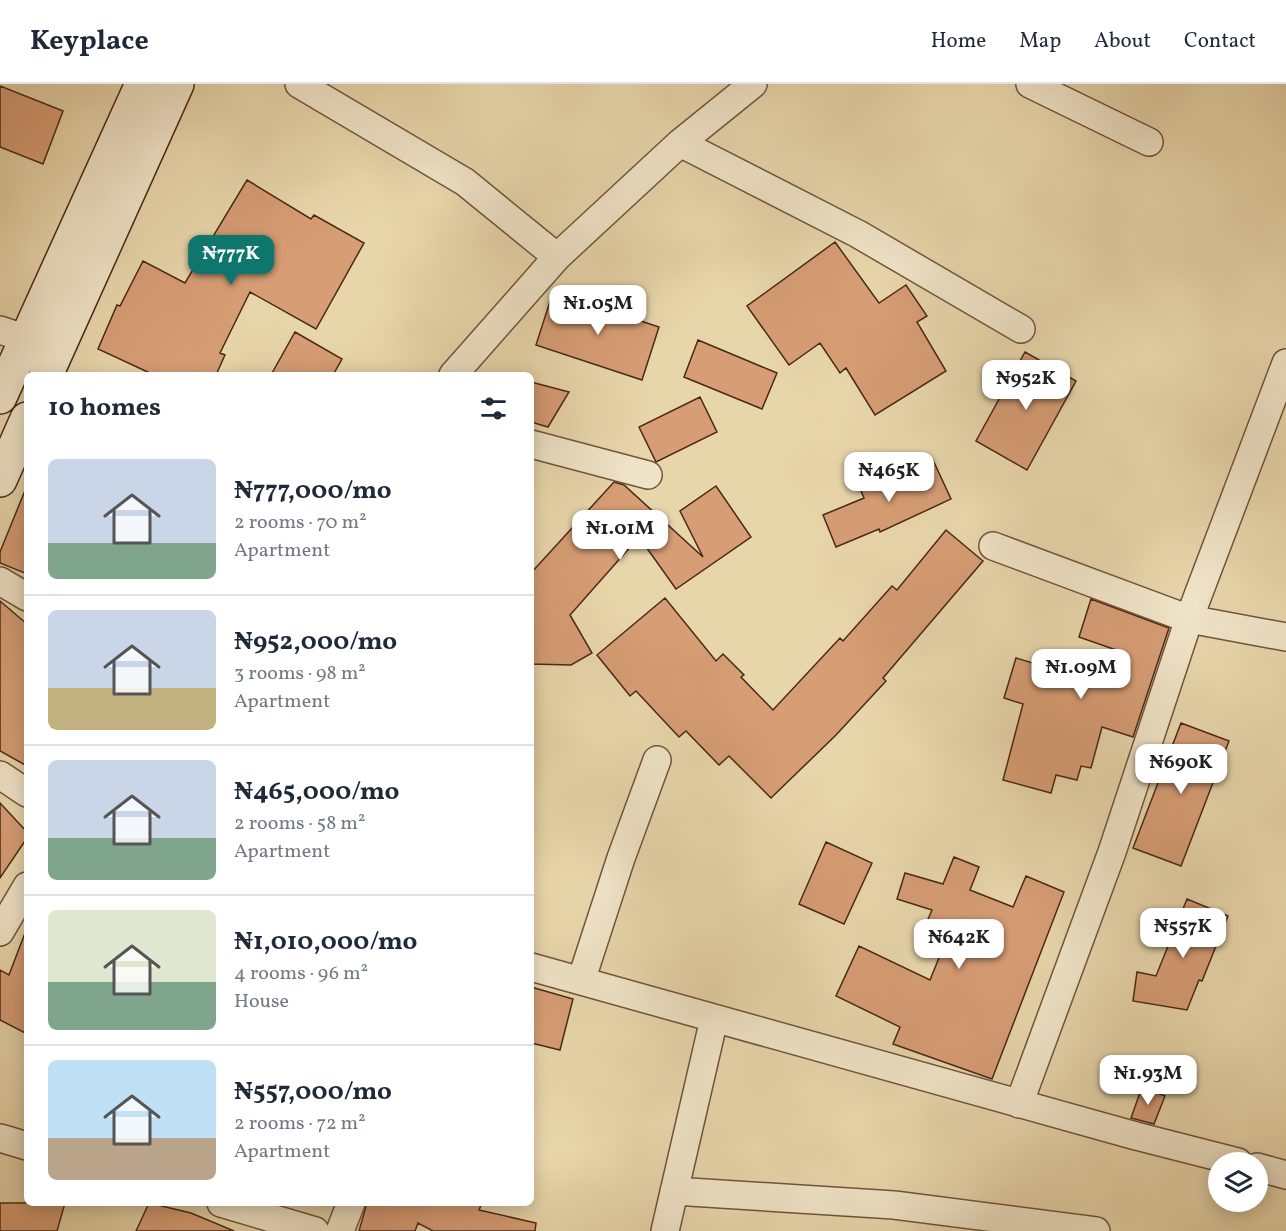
<!DOCTYPE html>
<meta charset="utf-8">
<style>
body{margin:0;font-family:Vollkorn,serif;background:#f2f2f3;color:#1f2937;height:100vh;display:flex;flex-direction:column;font-size:22px;white-space:nowrap}
*{box-sizing:border-box;margin:0}
p{font-size:20px;color:#747a83}
.icon{flex:none;width:33px;height:33px;fill:none;stroke:currentColor;stroke-width:2;stroke-linecap:round;stroke-linejoin:round}
.map{position:relative;flex:1;overflow:hidden}
.drawer{position:absolute;left:24px;top:288px;width:510px;height:834px;display:flex;flex-direction:column;background:#fff;border-radius:9px;box-shadow:0 3px 15px #0003}
.drawer>*{flex:none}
.buttons{position:absolute;left:1208px;top:1068px;display:grid;gap:12px}
.buttons a{display:grid;place-items:center;width:60px;height:60px;border-radius:50%;background:#fff;box-shadow:0 3px 15px #0003;font-size:30px}
.price{position:absolute;translate:-50% -51px;padding:0 14px;border-radius:12px;background:#fff;color:#222;font-size:20px;line-height:39px;filter:drop-shadow(0 2px 3px #0008)}
.price::after{content:'';position:absolute;left:50%;top:36px;width:18px;height:14px;margin-left:-9px;background:inherit;clip-path:polygon(0 0,100% 0,50% 100%)}
.price.on{background:#0f766e;color:#fff}
ul{padding:0;list-style:none}
li{display:flex;align-items:center;gap:18px;height:150px;padding:0 24px}
li+li{border-top:2px solid #e0e1e3}
li span{display:grid;place-items:center;flex:none;width:168px;height:120px;border-radius:9px;color:#555}
li>.icon{margin-inline-start:auto}
span .icon{width:72px;height:72px;fill:#fffc;stroke-width:1}
li b{font-size:26px}
h2{display:flex;justify-content:space-between;align-items:center;height:72px;padding:0 24px;font-size:26px}
header{display:flex;align-items:center;gap:36px;box-sizing:border-box;height:84px;padding:0 30px;background:#fff;border-bottom:2px solid #e0e1e3}
header strong{font-size:28px}
nav{display:flex;gap:33px;margin-inline-start:auto;font-size:21px}
.map>svg:first-child{display:block}
</style>
<header>
<strong>Keyplace</strong>
<nav><a>Home</a><a>Map</a><a>About</a><a>Contact</a></nav>
</header>
<div class="map">
<svg width="1286" height="1147" viewBox="0 0 1286 1147">
<rect width="100%" height="100%" fill="#e8d6ab"/>
<filter id="stains"><feTurbulence type="fractalNoise" baseFrequency=".00333" numOctaves="4"/><feColorMatrix values="0 0 0 0 .2 0 0 0 0 .09 0 0 0 0 .02 0 0 0 .5 -.17"/></filter>
<radialGradient id="worn" r=".72"><stop offset=".6" stop-color="#630" stop-opacity="0"/><stop offset="1" stop-color="#630" stop-opacity=".3"/></radialGradient>
<path fill="#d79d75" stroke="#492817" stroke-width="1.5" d="M0 2 63 27 43 80 0 63Z
M247 96 311 135 314 131 364 159 316 245 250 208 220 269 225 271 216 291H154L98 265 117 221 120 222 143 177 185 199Z
M835 158 879 219 906 201 927 232 917 238 946 287 875 331 846 284 840 289 820 259 789 281 747 222Z
M553 208 659 243 642 296 536 261Z
M295 248 342 275 333 291H271Z
M698 256 777 289 762 325 684 293Z
M1025 268 1076 297 1027 386 976 357Z
M531 298 569 308 548 343 531 338Z
M700 313 717 348 656 378 639 343Z
M932 374 951 415 880 448 879 445 836 463 823 431 864 414 861 407Z
M614 398 624 401 703 473 680 427 716 402 751 453 676 505 639 453 570 531 592 569 571 581 531 580V489Z
M26 404H27V490L0 479V468Z
M946 446 983 477 883 594 886 597 836 651 771 714 729 672 719 681 686 647 679 653 636 607 630 612 597 571 665 514 716 577 723 570 744 591 741 593 773 626 840 554 843 557 892 502 897 506Z
M1091 515 1169 544 1133 653 1102 643 1091 684 1081 682 1077 696 1056 691 1051 709 1003 696 1023 620 1004 614 1016 574 1109 602 1119 567 1079 553Z
M0 517 27 540V682L0 667Z
M1181 639 1229 657 1181 782 1133 764Z
M0 719 27 748V754L0 794Z
M826 758 872 779 844 840 799 820Z
M954 773 979 783 970 806 1013 823 1026 792 1064 808 992 995 893 960 900 943 836 912 859 862 930 896 945 859 922 849 932 826 897 815 905 789 943 800Z
M1187 815 1228 832 1202 897 1199 896 1187 926 1133 917 1137 888 1156 892Z
M25 849H27V950L0 936V886L9 891Z
M531 903 573 915 560 966 531 959Z
M1142 1003 1165 1012 1154 1040 1131 1034Z
M0 1119H65L57 1147H0Z
M149 1119 191 1129 234 1147H136Z
M367 1119H482L479 1126 536 1139 535 1147H433L418 1139 415 1147H359Z"/>
<g fill="none" stroke-linecap="round" stroke-linejoin="round">
<defs>
<path id="minor" d="M299 0 465 98 557 173
M1030 0 1149 58
M680 59 858 150 1021 245
M0 246 27 255
M453 291 557 173 680 59 753 0
M531 360 648 391
M993 462 1189 535 1286 553
M0 497 27 513
M0 691 27 709
M0 848 27 802
M531 883 1136 1052 1238 1078
M581 897 621 774 657 676
M1019 1020 1112 768 1189 535 1286 279
M0 1054 27 1062
M1257 1083 1286 1091
M674 1107 894 1121 1096 1147
M221 1119 315 1147
M340 1147 351 1119
M665 1147 714 935"/>
<path id="secondary" d="M46 291 177 0
M0 313 142 0
M0 396 27 335"/>
</defs>
<use href="#minor" stroke="#71543c" stroke-width="30"/>
<use href="#secondary" stroke="#492817" stroke-width="36"/>
<use href="#minor" stroke="#f0e4c8" stroke-width="27"/>
<use href="#secondary" stroke="#f0e4c8" stroke-width="33"/>
</g>
<rect width="100%" height="100%" filter="url(#stains)"/>
<rect width="100%" height="100%" fill="url(#worn)"/>
</svg>
<div class="buttons">
<a><svg class="icon" aria-label="layers" viewBox="0 0 24 24"><path d="M12 4l9 5-9 5-9-5zM3 14l9 5 9-5"/></svg></a>
</div>
<b class="price on" style="left:231px;top:202px">₦777K</b>
<b class="price" style="left:598px;top:252px">₦1.05M</b>
<b class="price" style="left:1026px;top:327px">₦952K</b>
<b class="price" style="left:889px;top:419px">₦465K</b>
<b class="price" style="left:620px;top:477px">₦1.01M</b>
<b class="price" style="left:1081px;top:616px">₦1.09M</b>
<b class="price" style="left:1181px;top:711px">₦690K</b>
<b class="price" style="left:1183px;top:875px">₦557K</b>
<b class="price" style="left:959px;top:886px">₦642K</b>
<b class="price" style="left:1148px;top:1022px">₦1.93M</b>
<section class="drawer">
<h2>10 homes<svg class="icon" aria-label="filters" viewBox="0 0 24 24"><path d="M4 7h16M4 17h16"/><circle cx="9" cy="7" r="2"/><circle cx="15" cy="17" r="2"/></svg></h2>
<ul>
<li><span style="background:linear-gradient(#c9d6e8 70%,#7fa58c 0)"><svg class="icon" aria-label="home" viewBox="0 0 24 24"><path d="M3 11l9-7 9 7M6 9v11h12V9"/></svg></span><div><b>₦777,000/mo</b><p>2 rooms · 70 m²</p><p>Apartment</p></div></li>
<li><span style="background:linear-gradient(#c9d6e8 65%,#c2b280 0)"><svg class="icon" aria-label="home" viewBox="0 0 24 24"><path d="M3 11l9-7 9 7M6 9v11h12V9"/></svg></span><div><b>₦952,000/mo</b><p>3 rooms · 98 m²</p><p>Apartment</p></div></li>
<li><span style="background:linear-gradient(#c9d6e8 65%,#7fa58c 0)"><svg class="icon" aria-label="home" viewBox="0 0 24 24"><path d="M3 11l9-7 9 7M6 9v11h12V9"/></svg></span><div><b>₦465,000/mo</b><p>2 rooms · 58 m²</p><p>Apartment</p></div></li>
<li><span style="background:linear-gradient(#dfe7d0 60%,#7fa58c 0)"><svg class="icon" aria-label="home" viewBox="0 0 24 24"><path d="M3 11l9-7 9 7M6 9v11h12V9"/></svg></span><div><b>₦1,010,000/mo</b><p>4 rooms · 96 m²</p><p>House</p></div></li>
<li><span style="background:linear-gradient(#bfe0f5 65%,#b9a48a 0)"><svg class="icon" aria-label="home" viewBox="0 0 24 24"><path d="M3 11l9-7 9 7M6 9v11h12V9"/></svg></span><div><b>₦557,000/mo</b><p>2 rooms · 72 m²</p><p>Apartment</p></div></li>
</ul>
</section>
</div>
